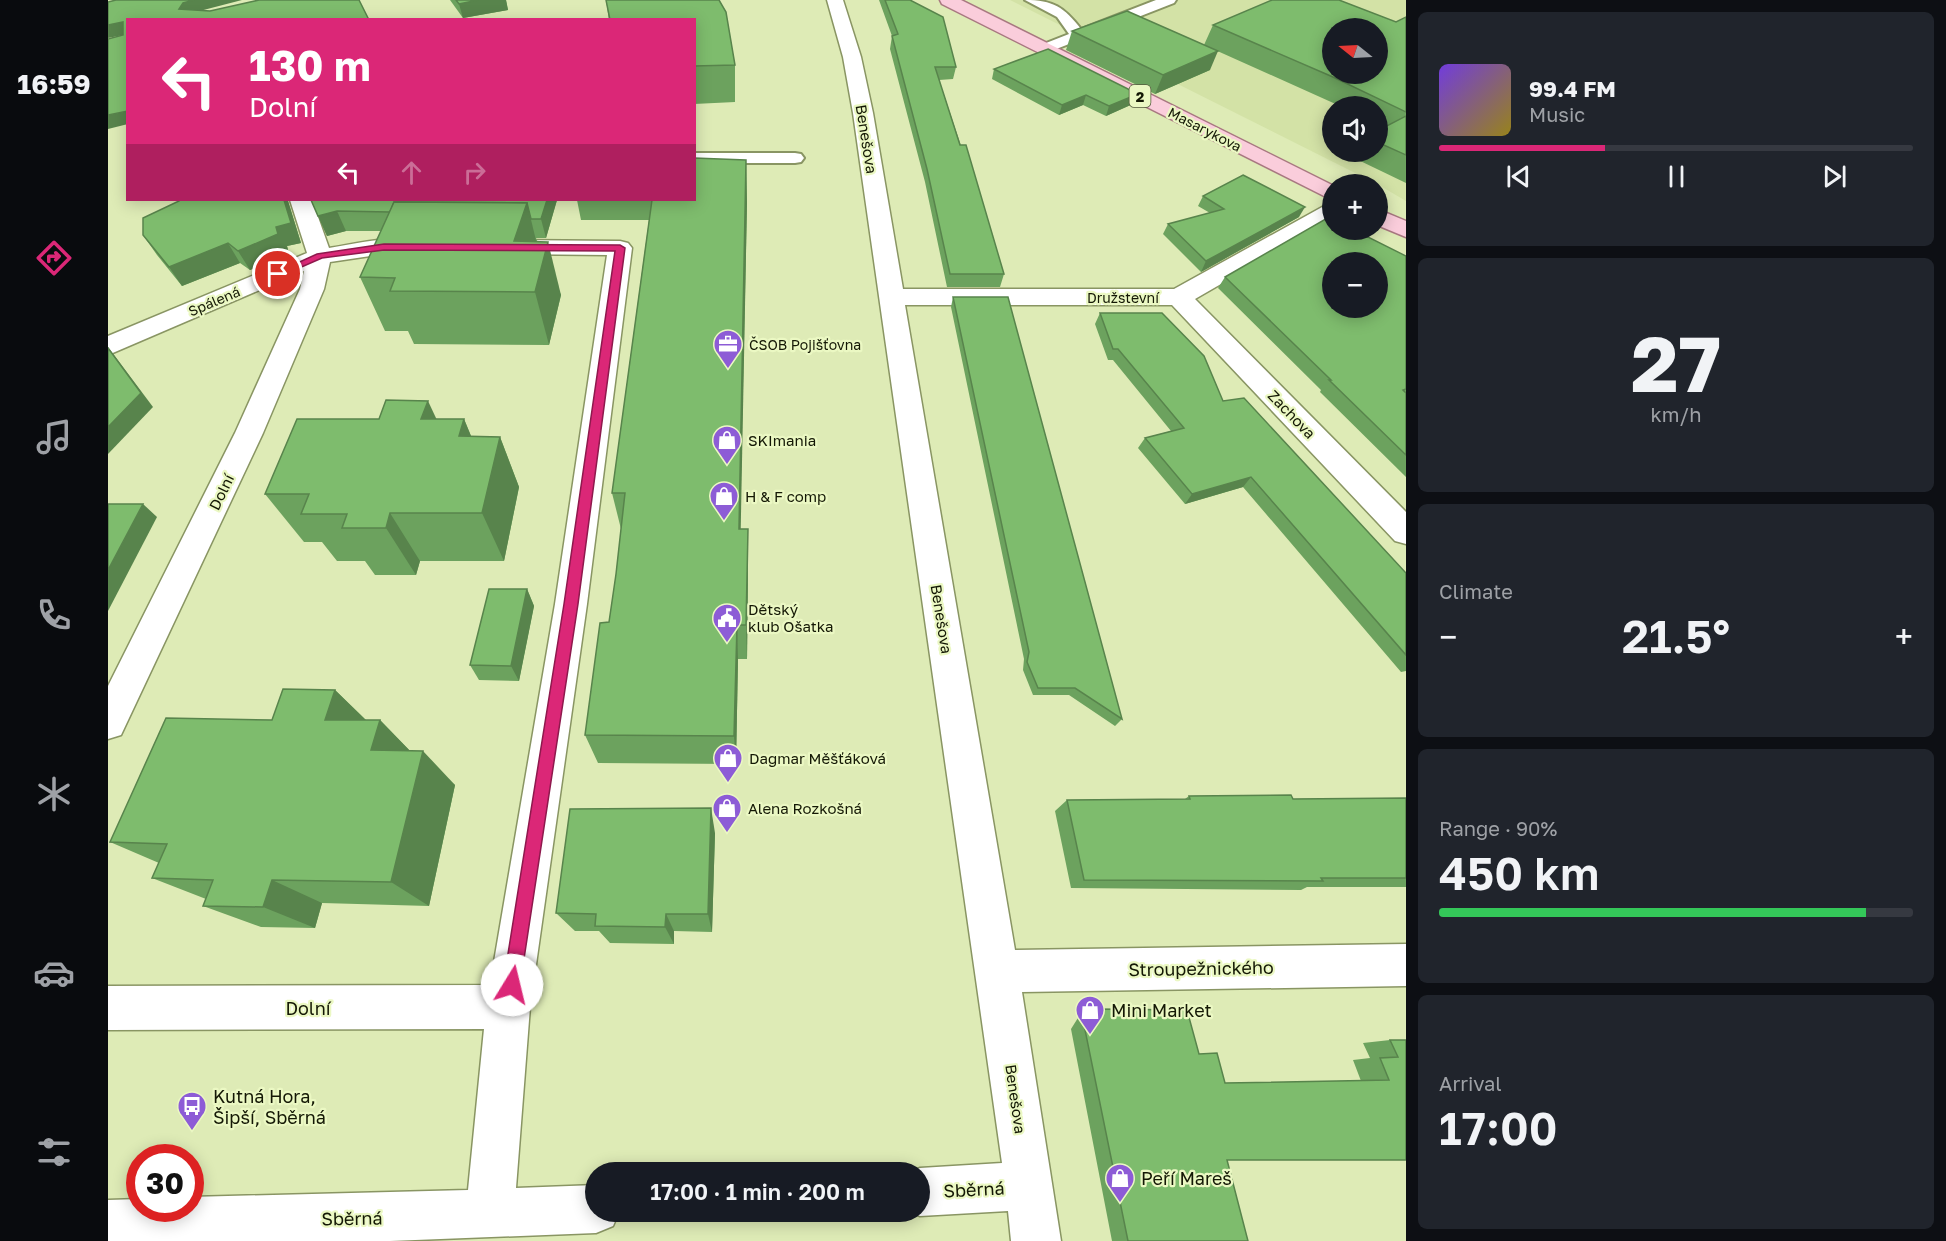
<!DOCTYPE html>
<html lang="en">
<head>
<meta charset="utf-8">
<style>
	:root { --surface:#171b24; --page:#20242c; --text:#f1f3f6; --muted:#9ea1a6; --line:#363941; --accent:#db2777 }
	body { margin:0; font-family:"Golos Text",sans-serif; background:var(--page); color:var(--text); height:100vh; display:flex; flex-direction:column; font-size:22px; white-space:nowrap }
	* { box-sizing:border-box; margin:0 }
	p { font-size:20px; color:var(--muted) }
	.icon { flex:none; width:33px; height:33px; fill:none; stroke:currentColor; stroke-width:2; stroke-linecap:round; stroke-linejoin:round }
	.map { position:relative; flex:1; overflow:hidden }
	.side { display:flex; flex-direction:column; gap:12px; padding:12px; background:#0d0f14; width:540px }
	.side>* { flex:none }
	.banner { position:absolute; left:18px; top:18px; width:570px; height:183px; border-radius:0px; box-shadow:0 3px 15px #0003; background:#db2777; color:#fff; overflow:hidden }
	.needle { width:39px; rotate:288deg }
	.tools { position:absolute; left:1214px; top:18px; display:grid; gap:12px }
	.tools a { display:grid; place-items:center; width:66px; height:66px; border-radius:50%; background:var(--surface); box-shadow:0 3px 15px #0003; font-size:30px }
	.speed { position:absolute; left:18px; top:1144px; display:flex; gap:12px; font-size:30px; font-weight:700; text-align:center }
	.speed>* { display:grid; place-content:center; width:78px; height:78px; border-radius:50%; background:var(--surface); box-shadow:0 3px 15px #0003; line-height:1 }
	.speed .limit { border:9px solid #d22; background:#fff; color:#111 }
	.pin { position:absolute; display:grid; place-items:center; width:51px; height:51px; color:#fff; margin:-26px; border:3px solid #fff; border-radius:50%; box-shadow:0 2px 6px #0007 }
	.me { position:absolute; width:66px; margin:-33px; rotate:9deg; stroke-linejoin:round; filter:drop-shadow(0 0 4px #0008) }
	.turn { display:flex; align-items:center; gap:21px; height:126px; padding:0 24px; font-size:27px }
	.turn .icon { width:78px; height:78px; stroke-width:2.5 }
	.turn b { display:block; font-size:42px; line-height:51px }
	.lanes { display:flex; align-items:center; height:57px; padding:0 24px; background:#0003; justify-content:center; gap:30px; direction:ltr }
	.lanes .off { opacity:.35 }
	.big { font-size:45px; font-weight:600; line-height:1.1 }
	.side .widget { flex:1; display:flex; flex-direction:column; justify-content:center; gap:9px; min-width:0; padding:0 21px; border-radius:9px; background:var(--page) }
	.side .dial { align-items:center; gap:0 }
	.dial b { font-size:78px; line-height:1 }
	.song { display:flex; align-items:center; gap:18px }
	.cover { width:72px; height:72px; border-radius:9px; background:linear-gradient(135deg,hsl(260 70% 55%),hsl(50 70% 35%)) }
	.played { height:6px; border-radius:3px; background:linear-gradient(90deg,var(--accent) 35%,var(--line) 35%) }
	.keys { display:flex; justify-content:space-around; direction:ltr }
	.heat { display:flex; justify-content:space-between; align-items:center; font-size:33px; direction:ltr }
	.charge { height:9px; border-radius:4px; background:linear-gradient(90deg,#34c759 90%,var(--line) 0) }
	.trip { position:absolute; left:477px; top:1162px; width:345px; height:60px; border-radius:30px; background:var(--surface); box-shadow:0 3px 15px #0003; font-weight:600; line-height:60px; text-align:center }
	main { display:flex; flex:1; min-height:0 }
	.tab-bar { display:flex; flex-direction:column; width:108px; justify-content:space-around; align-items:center; background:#090b0e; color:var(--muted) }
	.tab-bar .icon { width:42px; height:42px }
	.tab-bar .active { color:var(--accent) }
	.tab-bar b { font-size:27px; color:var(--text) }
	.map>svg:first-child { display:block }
</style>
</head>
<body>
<main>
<nav class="tab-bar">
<b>16:59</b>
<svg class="icon active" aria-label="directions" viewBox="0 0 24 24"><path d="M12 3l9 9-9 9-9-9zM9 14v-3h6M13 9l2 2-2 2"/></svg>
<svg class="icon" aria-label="music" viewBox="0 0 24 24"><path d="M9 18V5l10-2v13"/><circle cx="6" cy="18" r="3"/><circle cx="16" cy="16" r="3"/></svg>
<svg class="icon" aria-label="phone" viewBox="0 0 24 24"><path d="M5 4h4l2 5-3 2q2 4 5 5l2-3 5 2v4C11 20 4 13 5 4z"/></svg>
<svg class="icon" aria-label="climate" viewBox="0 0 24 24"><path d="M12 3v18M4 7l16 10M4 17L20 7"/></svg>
<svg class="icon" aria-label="car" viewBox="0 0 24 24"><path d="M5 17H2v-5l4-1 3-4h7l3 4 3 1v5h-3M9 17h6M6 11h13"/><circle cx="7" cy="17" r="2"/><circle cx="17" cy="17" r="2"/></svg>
<svg class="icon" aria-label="filters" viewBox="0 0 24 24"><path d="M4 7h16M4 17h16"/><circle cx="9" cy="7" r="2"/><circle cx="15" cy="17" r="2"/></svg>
</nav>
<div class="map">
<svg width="1298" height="1241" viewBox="0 0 1298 1241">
	<rect width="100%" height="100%" fill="#deebb6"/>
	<path fill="#d3e2a6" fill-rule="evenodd" d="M902,0H1298V201L1269,184ZM1224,28H1269V74H1224ZM1224,106H1269V152H1224Z"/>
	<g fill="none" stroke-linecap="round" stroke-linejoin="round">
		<g stroke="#899563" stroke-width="4">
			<g id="service">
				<path d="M917,0C945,0 956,7 973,29L1048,0H1068L1066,3L938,53L930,48L933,45L961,34L949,17Z"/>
				<polygon points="586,153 687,153 693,154 696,158 693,162 687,163 586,163"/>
			</g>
		</g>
		<g stroke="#899563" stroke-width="3">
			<g id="minor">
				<polygon points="719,0 735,0 753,57 765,113 795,289 1066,289 1216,206 1224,204 1224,220 1087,299 1298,512 1298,544 1287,541 1064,305 797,305 907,950 1298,944 1298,986 914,992 953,1241 903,1241 900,1211 812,1216 802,1212 812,1212 812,1173 800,1173 812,1168 894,1163 745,113 735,57"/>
				<path d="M182,200H204L221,248C252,243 286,234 317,242L321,247L317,252L276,254L222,262L216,289L155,433L13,735L0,739V686L127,433L192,289L196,271L0,355V336L199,253Z"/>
				<polygon points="397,240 512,241 520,243 524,248 479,604 422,1007 408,1188 488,1185 488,1212 511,1212 505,1226 488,1233 282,1241 0,1241 0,1200 32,1199 32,1209 82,1209 82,1197 360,1190 376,1029 0,1030 0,986 382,985 447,604 499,255 397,254 389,252 385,247 389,242"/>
			</g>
		</g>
		<g stroke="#a87880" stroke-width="3">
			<g id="primary">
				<polygon points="832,0 853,0 1224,185 1224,200 834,4"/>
				<polygon points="1269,209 1298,221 1298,237 1269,225"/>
			</g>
		</g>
		<use href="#service" fill="#fff" fill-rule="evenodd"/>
		<use href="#minor" fill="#fff" fill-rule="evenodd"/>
		<use href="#primary" fill="#facddb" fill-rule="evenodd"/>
	</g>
	<g fill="#6ca25e">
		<polygon points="342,0 398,0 400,10 355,18"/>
		<polygon points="498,0 611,0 618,12 627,65 627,102 586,104 586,20 501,20"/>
		<polygon points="771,0 802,0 848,67 845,79 831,80 896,274 892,287 839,287 817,182 782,49 784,36"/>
		<polygon points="1298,17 1298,183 1244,157 1248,152 1269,152 1269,131 1275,128 1269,125 1269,106 1232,106 1096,45 1105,25 1288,22"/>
		<polygon points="964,31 1102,70 1047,94 958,50"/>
		<polygon points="886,69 1030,94 1027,103 998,116 975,105 951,115 884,79"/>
		<polygon points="638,160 639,203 632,529 640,529 640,566 639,659 630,659 628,764 490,763 477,735 501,622 508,574 513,529 504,493 541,220 473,220 469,200 586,200"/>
		<polygon points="1095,196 1191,217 1093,272 1055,234 1060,224 1102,213 1090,206"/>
		<polygon points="203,200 449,200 438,238 428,238 453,295 441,345 306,344 300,331 277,331 252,277 273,231 238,231 219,236 210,216"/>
		<polygon points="71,201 180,201 193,243 179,246 181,254 142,270 132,263 74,286 49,255 35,235"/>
		<polygon points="1298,256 1298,477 1212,392 1213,390 1110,288 1117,277"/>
		<polygon points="845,297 1014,719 1007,726 961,695 925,695 915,670 916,659 843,307"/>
		<polygon points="992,313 1115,401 1298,573 1298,671 1293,672 1135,487 1077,504 1030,448 1037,438 1063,431 1005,360 1000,360 987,324"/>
		<polygon points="328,419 356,419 363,436 392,437 411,487 396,561 312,561 308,575 267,575 257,561 229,561 214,542 196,542 157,494"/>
		<polygon points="419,589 426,606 411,681 371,680 362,665"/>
		<polygon points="227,690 258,720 272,720 301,750 347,785 321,906 214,903 207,928 153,927 95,906 98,899 44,878 51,863 2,842 164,720"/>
		<polygon points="1081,796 1185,799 1298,798 1298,887 1199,887 1193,890 963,888 947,811 959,800 1077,799"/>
		<polygon points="607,833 604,932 566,931 566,944 502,943 491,931 467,931 448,913"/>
		<polygon points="987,1009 1091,1054 1117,1083 1253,1081 1245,1060 1262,1058 1255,1043 1282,1040 1298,1040 1298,1160 1119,1160 1140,1241 1004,1241 963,1029 973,1013"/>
	</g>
	<g fill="#58844c">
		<polygon points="86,0 134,0 80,14 71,9 75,3"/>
		<polygon points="370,0 398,0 400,10 355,18 351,4"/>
		<polygon points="15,22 20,34 0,38 0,25"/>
		<polygon points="1110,51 1102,70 1047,94 1055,75"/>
		<polygon points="1030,94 1027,103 998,116 1001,106"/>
		<polygon points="978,95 975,105 951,115 954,105"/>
		<polygon points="20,111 20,124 0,129 0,115"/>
		<polygon points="638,160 639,203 632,566 631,529"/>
		<polygon points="176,200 181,200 180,201 193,243 179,246 181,254 142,270 130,251 168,227"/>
		<polygon points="439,200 449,200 438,238 433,219"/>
		<polygon points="419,203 432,257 406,241"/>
		<polygon points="1197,207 1191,217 1093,272 1098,261"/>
		<polygon points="229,211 238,231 219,236 210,216"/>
		<polygon points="440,242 453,295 441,345 427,292"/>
		<polygon points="120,243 132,263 74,286 61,267"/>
		<polygon points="0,347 45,407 0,454"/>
		<polygon points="320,401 344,452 313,419"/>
		<polygon points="356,419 377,470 351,436"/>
		<polygon points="392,437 411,487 396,561 374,513"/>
		<polygon points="1143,477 1135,487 1077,504 1084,494"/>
		<polygon points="35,504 49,517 0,611 0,570"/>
		<polygon points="282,513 312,561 308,575 278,528"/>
		<polygon points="640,529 640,566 639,659 638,625"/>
		<polygon points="419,589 426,606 411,681 403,666"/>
		<polygon points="629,625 630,659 628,764 626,736"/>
		<polygon points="227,690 266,728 217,720"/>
		<polygon points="272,720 307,756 263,750"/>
		<polygon points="315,751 347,785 321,906 283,882"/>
		<polygon points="603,808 607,833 604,932 600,914"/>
		<polygon points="164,880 214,903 207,928 155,907"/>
		<polygon points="558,914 566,931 566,944 557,927"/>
	</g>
	<g fill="#7ebc6d" stroke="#58844c" stroke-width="1.5" fill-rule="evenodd">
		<polygon points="8,0 86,0 75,3 71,9 102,11 151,0 251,0 261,20 20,20 20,111 0,115 0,39 15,35 15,22 0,25 0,2"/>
		<polygon points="348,0 370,0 351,4"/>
		<polygon points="498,0 611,0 618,12 627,65 586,66 586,20 502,20"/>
		<polygon points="777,0 802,0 835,17 848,67 827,67 852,145 858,145 896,274 842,274 819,169 784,36 790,34"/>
		<path d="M1164,0H1231L1288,22L1298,17V112L1225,77L1105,25ZM1224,28H1269V74H1224Z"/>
		<polygon points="1019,11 1110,51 1055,75 964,31"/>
		<polygon points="940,49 1030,94 1001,106 978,95 954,105 886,69"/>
		<polygon points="1298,116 1298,155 1269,142 1269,131"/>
		<polygon points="586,158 638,160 631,529 640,529 638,625 629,625 626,736 477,735 492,623 501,622 508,574 517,493 504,493 544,200 586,200"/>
		<polygon points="1135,175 1197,207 1098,261 1060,224 1116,209 1095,196"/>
		<polygon points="71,200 176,200 183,223 168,227 170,234 130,251 120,243 61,267 35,235 35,218 71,201"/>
		<polygon points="203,200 439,200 433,219 423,219 419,203 286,202 282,212 229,211 210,216"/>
		<polygon points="286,202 419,203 406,241 440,242 427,292 282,291 287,278 252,277"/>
		<path d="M1221,217L1224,218V230H1246L1298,256V389L1295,390L1298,393V455L1221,380H1223L1117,277ZM1224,262H1269V308H1224Z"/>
		<polygon points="845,297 900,297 1014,719 967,688 930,688 919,662 921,652"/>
		<polygon points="992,313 1054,313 1096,356 1115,401 1136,398 1298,573 1298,655 1143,477 1084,494 1037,438 1076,428 1010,349 1005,349"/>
		<polygon points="0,348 33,393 0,427"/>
		<polygon points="278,400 320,401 313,419 356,419 351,436 392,437 374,513 282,513 278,528 234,528 239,514 193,514 201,494 157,494 189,419 271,419"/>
		<polygon points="0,504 35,504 0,570"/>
		<polygon points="381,589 419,589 403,666 362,665"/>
		<polygon points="175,689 227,690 217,720 272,720 263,750 315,751 283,882 164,880 155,907 95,906 105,880 44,878 59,844 2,842 58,718 164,720"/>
		<polygon points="1183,795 1185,799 1298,798 1298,878 1213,878 1215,881 976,880 959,800 1082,799 1081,796"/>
		<polygon points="603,808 600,914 558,914 557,927 487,926 488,914 448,913 462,809"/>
		<polygon points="987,1009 1079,1010 1091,1054 1109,1053 1117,1083 1281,1080 1272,1058 1290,1057 1282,1040 1298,1040 1298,1160 1119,1160 1140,1241 1020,1241 976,1025"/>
	</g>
	<polygon fill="#db2777" stroke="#8e194d" stroke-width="1.5" points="276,244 512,245 517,248 470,604 412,985 410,991 404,993 397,991 395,985 456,604 507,251 276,250 214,258 173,276 165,274 209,254"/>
	<defs>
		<g id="office-pin" transform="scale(1.5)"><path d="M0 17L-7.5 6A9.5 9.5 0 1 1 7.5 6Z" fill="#8d5cd6" stroke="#ebf8c3"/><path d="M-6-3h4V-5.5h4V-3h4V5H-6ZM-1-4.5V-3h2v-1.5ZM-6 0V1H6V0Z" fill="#fff"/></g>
		<g id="shop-pin" transform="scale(1.5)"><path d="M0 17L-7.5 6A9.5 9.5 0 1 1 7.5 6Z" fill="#8d5cd6" stroke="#ebf8c3"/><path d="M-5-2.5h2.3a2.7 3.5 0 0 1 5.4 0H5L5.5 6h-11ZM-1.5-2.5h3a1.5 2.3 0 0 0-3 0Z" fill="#fff"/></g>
		<g id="civic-pin" transform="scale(1.5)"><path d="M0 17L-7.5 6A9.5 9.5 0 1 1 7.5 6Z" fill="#8d5cd6" stroke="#ebf8c3"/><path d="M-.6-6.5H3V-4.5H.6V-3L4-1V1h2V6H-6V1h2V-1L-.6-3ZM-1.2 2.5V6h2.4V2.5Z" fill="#fff"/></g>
		<g id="bus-pin" transform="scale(1.5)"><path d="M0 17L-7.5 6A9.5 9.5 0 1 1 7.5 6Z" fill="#8d5cd6" stroke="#ebf8c3"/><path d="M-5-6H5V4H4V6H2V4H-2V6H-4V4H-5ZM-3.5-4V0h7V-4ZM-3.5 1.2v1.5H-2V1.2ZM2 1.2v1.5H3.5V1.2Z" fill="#fff"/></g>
	</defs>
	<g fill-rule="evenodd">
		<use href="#office-pin" x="620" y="344"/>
		<use href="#shop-pin" x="619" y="440"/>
		<use href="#shop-pin" x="616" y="496"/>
		<use href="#civic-pin" x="619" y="618"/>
		<use href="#shop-pin" x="620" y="758"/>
		<use href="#shop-pin" x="619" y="808"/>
		<use href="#shop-pin" x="982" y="1010"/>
		<use href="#bus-pin" x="84" y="1106"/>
		<use href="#shop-pin" x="1012" y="1178"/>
	</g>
	<g text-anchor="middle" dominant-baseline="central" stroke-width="4.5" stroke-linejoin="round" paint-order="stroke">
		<rect fill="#ebf8c3" stroke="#545b3e" stroke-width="1.5" x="1021.5" y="85" width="21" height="22" rx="4.5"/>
		<g font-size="14" font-weight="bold" fill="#141805">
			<text x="1032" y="96">2</text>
		</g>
		<g font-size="14" fill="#141805" stroke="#ebf8c3">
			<text transform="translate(1097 129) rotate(27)">Masarykova</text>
			<text x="1015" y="297">Družstevní</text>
			<text transform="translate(106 301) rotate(-23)">Spálená</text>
		</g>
		<g font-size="14" fill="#141805" stroke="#ebf8c3" text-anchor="start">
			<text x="641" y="344">ČSOB Pojišťovna</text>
		</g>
		<g font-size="15" fill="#141805" stroke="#ebf8c3">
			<text transform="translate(759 139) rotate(81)">Benešova</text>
			<text transform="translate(1184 414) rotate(46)">Zachova</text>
			<text transform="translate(113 492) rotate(-64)">Dolní</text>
			<text transform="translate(834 619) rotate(81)">Benešova</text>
			<text transform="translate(908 1099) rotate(82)">Benešova</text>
		</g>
		<g font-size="15" fill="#141805" stroke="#ebf8c3" text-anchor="start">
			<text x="640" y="440">SKImania</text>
			<text x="637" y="496">H &amp; F comp</text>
			<text x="640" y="609">Dětský<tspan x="640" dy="17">klub Ošatka</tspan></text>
			<text x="641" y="758">Dagmar Měšťáková</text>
			<text x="640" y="808">Alena Rozkošná</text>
		</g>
		<g font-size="18" fill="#141805" stroke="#ebf8c3">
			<text transform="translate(1093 968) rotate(-1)">Stroupežnického</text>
			<text x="200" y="1008">Dolní</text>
			<text transform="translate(866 1189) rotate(-3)">Sběrná</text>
			<text transform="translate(244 1218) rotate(-1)">Sběrná</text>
		</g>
		<g font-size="18" fill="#141805" stroke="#ebf8c3" text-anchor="start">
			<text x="1003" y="1010">Mini Market</text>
			<text x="105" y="1096">Kutná Hora,<tspan x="105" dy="21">Šipší, Sběrná</tspan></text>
			<text x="1033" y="1178">Peří Mareš</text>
		</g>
	</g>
</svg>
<div class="tools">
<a><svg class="needle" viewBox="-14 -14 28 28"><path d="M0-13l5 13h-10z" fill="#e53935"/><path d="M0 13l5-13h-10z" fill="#9ea1a6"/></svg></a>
<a><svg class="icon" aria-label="sound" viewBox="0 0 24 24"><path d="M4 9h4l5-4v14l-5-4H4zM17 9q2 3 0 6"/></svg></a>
<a>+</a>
<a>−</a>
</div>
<div class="speed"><div class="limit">30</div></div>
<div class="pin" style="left:170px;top:274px;background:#d93025"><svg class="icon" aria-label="arrive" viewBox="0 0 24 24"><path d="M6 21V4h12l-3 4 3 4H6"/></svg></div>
<svg class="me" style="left:404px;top:985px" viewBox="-20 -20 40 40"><circle r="19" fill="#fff"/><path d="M0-13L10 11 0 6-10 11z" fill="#db2777"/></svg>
<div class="trip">17:00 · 1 min · 200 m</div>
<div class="banner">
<div class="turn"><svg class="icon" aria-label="left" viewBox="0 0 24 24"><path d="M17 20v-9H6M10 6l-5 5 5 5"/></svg><div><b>130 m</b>Dolní</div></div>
<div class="lanes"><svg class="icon" aria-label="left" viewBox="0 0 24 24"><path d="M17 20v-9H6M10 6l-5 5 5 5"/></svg><svg class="icon off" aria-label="ahead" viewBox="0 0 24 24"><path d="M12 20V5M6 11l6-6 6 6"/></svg><svg class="icon off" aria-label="right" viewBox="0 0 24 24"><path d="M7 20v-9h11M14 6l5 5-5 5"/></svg></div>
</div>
</div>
<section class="side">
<div class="widget">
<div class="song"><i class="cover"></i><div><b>99.4 FM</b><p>Music</p></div></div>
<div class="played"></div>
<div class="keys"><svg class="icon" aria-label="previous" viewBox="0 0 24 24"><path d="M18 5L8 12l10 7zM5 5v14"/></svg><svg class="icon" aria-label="pause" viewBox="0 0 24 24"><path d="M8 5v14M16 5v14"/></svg><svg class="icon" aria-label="next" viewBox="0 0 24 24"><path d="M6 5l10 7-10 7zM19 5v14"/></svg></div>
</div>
<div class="widget dial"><b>27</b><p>km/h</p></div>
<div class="widget"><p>Climate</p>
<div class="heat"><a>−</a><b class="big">21.5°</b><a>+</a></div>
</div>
<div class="widget"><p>Range · 90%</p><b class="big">450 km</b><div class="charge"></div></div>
<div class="widget"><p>Arrival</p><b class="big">17:00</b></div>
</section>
</main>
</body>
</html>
